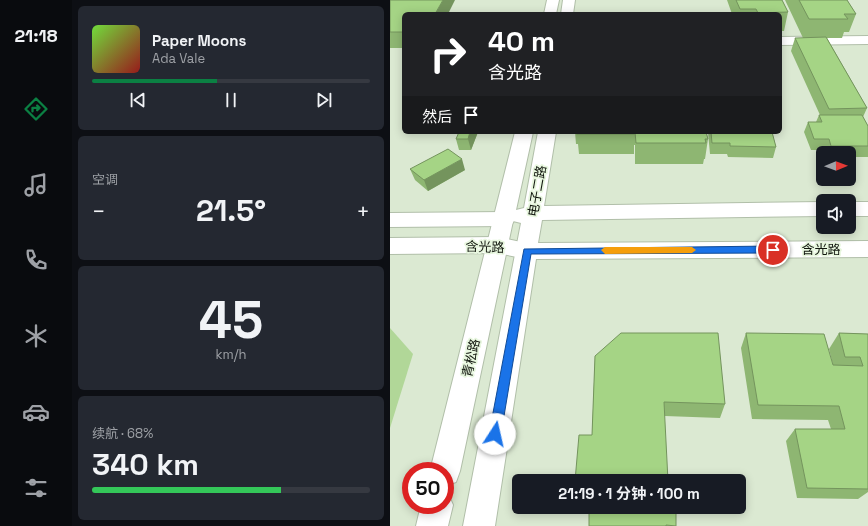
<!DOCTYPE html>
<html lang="zh">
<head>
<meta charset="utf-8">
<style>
	:root { --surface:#171b24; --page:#242831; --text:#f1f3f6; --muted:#9ea1a6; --line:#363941; --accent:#0b8043 }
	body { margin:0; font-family:"Space Grotesk","Noto Sans SC",sans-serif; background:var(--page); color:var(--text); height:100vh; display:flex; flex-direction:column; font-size:15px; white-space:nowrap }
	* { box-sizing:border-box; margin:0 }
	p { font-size:13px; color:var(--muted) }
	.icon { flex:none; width:22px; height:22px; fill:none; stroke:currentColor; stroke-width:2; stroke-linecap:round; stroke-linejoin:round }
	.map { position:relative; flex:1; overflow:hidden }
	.sheet { display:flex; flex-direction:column; gap:6px; padding:6px; background:#0d0f14; width:318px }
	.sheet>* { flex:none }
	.banner { position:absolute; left:12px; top:12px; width:380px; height:122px; border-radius:6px; box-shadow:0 2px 10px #0003; background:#202124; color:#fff; overflow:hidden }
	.needle { width:26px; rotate:89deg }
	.fabs { position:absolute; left:426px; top:146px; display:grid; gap:8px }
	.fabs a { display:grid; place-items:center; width:40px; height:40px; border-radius:6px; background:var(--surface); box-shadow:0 2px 10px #0003; font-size:20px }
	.speed { position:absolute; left:12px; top:462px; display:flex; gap:8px; font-size:20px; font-weight:700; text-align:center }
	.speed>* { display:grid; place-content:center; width:52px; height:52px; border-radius:50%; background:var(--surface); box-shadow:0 2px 10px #0003; line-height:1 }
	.speed .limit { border:6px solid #d22; background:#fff; color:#111 }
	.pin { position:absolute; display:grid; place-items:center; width:34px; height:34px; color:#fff; margin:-17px; border:2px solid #fff; border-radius:50%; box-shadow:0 1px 4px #0007 }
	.me { position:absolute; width:44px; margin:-22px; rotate:10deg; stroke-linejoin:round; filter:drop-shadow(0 0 3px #0008) }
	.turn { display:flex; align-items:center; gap:14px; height:84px; padding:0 20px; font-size:18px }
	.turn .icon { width:52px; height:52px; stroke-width:2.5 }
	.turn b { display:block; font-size:28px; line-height:34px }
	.then { display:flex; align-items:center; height:38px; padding:0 20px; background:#0003; gap:8px; font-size:15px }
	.big { font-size:30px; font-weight:700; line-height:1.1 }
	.sheet .widget { flex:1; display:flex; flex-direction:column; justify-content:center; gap:6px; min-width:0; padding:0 14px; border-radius:6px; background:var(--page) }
	.sheet .dial { align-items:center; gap:0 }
	.dial b { font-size:52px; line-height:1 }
	.song { display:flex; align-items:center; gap:12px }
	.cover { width:48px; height:48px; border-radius:6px; background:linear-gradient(135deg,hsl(100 70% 55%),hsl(0 70% 35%)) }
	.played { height:4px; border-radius:2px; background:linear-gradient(90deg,var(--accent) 45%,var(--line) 45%) }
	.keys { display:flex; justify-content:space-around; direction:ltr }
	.heat { display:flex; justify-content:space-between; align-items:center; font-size:22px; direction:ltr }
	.charge { height:6px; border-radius:3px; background:linear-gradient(90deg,#34c759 68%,var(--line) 0) }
	.trip { position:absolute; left:122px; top:474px; width:234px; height:40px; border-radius:6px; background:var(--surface); box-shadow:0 2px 10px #0003; font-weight:700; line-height:40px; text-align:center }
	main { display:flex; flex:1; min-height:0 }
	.dock { display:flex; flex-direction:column; width:72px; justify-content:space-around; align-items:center; background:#090b0e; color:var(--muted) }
	.dock .icon { width:28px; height:28px }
	.dock .on { color:var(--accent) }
	.dock b { font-size:18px; color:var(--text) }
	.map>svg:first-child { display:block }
</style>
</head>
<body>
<main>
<nav class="dock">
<b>21:18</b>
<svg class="icon on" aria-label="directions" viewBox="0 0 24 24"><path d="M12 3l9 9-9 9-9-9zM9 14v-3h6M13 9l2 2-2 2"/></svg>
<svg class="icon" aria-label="music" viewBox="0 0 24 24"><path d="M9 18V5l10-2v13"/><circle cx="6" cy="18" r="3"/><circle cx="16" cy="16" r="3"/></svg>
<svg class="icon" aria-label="phone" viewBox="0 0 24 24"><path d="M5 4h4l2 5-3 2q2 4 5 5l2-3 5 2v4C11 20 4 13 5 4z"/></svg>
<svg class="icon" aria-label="climate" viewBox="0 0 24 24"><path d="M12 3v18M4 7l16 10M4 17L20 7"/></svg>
<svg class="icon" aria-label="car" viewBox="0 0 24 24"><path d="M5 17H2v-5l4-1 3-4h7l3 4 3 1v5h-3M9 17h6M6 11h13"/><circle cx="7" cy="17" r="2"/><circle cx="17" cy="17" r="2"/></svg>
<svg class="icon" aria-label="filters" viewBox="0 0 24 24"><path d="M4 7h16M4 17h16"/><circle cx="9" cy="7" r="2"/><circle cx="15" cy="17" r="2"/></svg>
</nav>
<section class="sheet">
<div class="widget">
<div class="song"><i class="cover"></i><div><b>Paper Moons</b><p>Ada Vale</p></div></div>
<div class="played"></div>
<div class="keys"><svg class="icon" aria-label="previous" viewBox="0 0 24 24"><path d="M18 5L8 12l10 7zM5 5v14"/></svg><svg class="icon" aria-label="pause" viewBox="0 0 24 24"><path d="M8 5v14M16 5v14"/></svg><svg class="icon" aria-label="next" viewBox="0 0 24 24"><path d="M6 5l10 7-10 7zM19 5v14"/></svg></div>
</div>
<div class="widget"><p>空调</p>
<div class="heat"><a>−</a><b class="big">21.5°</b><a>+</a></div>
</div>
<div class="widget dial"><b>45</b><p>km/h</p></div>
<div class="widget"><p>续航 · 68%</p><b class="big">340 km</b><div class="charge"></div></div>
</section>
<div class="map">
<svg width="478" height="526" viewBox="0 0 478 526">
	<rect width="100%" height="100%" fill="#dbe9d2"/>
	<polygon fill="#b1d798" points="0,328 23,354 0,428"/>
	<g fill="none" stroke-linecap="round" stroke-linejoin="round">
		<g stroke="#b1bfa9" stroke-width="2">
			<polygon id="minor" points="478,36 478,44 390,45 390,37"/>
		</g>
		<g stroke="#b1bfa9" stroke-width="2">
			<g id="tertiary">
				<polygon points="115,212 122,214 125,219 122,224 115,226 0,227 0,213"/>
				<polygon points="107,237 145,245 148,251 145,257 137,259 107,253 0,254 0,238"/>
			</g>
		</g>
		<g stroke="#b1bfa9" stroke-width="2">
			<g id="secondary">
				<polygon points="157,0 169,0 166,14 154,14"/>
				<polygon points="173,0 185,0 183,14 171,14"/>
				<polygon points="125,132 143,132 126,210 134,208 148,132 166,132 154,206 433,202 433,216 152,220 148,243 478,241 478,257 146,259 105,526 73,526 131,223 123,221 70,471 66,482 55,486 55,471 40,471"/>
				<rect x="459" y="202" width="19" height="14"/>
				<polygon points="55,493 58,494 63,505 58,526 26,526 31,505 55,505"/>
			</g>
		</g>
		<use href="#minor" fill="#fff" fill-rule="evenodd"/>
		<use href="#tertiary" fill="#fff" fill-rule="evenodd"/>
		<use href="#secondary" fill="#fff" fill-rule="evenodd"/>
	</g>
	<g fill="#8eb672">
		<polygon points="0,0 14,14 14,48 0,48"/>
		<polygon points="337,0 392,0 398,12 394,31 390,31 390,14 342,14"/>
		<polygon points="395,0 457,0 466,14 459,32 454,32 452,38 437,38 477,108 473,117 478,126 478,157 459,157 459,153 436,153 435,150 421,150 414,132 418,122 426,122 429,115 430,115 401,51 405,38 413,38"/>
		<polygon points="88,132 81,150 69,150 66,139"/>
		<polygon points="185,132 316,132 318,139 315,159 314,159 313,164 245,164 245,145 244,145 244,154 189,154 188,144 186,144"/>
		<polygon points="318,132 382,132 386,147 383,158 338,157 337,154 320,154"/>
		<polygon points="20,169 75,170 38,191 25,180"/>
		<polygon points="356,333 443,365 439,349 449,333 478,334 478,492 468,499 407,498 396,441 405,429 441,429 438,420 362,419 351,348"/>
		<polygon points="205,356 335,404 330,418 275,416 202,435"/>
		<polygon points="186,507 286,507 286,526 199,526 199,512 187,511"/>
	</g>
	<g fill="#74945d">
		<polygon points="53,0 65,0 58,14 45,14"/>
		<polygon points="80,132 88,132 81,150 78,139"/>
		<polygon points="72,159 75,170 38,191 34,180"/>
	</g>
	<g fill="#a5d485" stroke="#74945d">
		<polygon points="0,0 53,0 45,14 14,14 14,32 0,32"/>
		<polygon points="346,0 392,0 398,12 368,13 366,9 350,9"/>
		<polygon points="409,0 457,0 466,14 454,14 458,19 419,19"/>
		<polygon points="436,37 477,108 439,109 405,38"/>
		<polygon points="429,115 472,115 478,126 478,146 441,146 439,139 424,139 418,122 432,122"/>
		<polygon points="69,132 80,132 78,139 66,139"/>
		<rect x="187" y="132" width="57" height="2"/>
		<polygon points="245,132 316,132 318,139 315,139 316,143 246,143"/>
		<polygon points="321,132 382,132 386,147 340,146 340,143 322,143"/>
		<polygon points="58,149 72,159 34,180 20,169"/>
		<polygon points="231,333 328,333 335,404 274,402 278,481 185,481 189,435 202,435 205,356"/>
		<polygon points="356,333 434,334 443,365 473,366 470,357 455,357 449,333 478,334 478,489 417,488 405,429 455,429 449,406 368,405"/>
		<polygon points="199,507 286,507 286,526 276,525 276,526 199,526"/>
	</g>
	<polygon fill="#1a73e8" stroke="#114b97" points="383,246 387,250 383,253 141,254 111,434 109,439 105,440 101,439 99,434 134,249"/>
	<polygon fill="#f59e0b" points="215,247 302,247 306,250 302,253 215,254 211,250"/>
	<g text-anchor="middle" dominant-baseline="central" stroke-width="3.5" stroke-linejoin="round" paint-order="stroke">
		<g font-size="13" fill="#10150d" stroke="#e8f7df">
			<text transform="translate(147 191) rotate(-80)">电子二路</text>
			<text transform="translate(95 247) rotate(2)">含光路</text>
			<text x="431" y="249">含光路</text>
			<text transform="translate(81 358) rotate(-77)">青松路</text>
		</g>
	</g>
</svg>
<div class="fabs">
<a><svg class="needle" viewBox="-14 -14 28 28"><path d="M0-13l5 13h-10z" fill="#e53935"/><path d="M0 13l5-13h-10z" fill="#9ea1a6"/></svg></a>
<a><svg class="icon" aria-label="sound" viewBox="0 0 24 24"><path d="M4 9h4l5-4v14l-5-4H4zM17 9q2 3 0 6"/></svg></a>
</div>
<div class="speed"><div class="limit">50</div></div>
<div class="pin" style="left:383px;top:250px;background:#d93025"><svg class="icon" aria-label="arrive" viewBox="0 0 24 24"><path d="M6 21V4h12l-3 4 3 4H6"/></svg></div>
<svg class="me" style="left:105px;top:434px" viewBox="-20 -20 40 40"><circle r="19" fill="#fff"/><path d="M0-13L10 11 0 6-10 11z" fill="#1a73e8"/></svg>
<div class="trip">21:19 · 1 分钟 · 100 m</div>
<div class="banner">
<div class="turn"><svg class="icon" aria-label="right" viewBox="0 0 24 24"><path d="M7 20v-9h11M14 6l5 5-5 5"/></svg><div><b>40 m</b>含光路</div></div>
<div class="then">然后<svg class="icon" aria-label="arrive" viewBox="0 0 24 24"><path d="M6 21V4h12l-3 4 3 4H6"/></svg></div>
</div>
</div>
</main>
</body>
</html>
